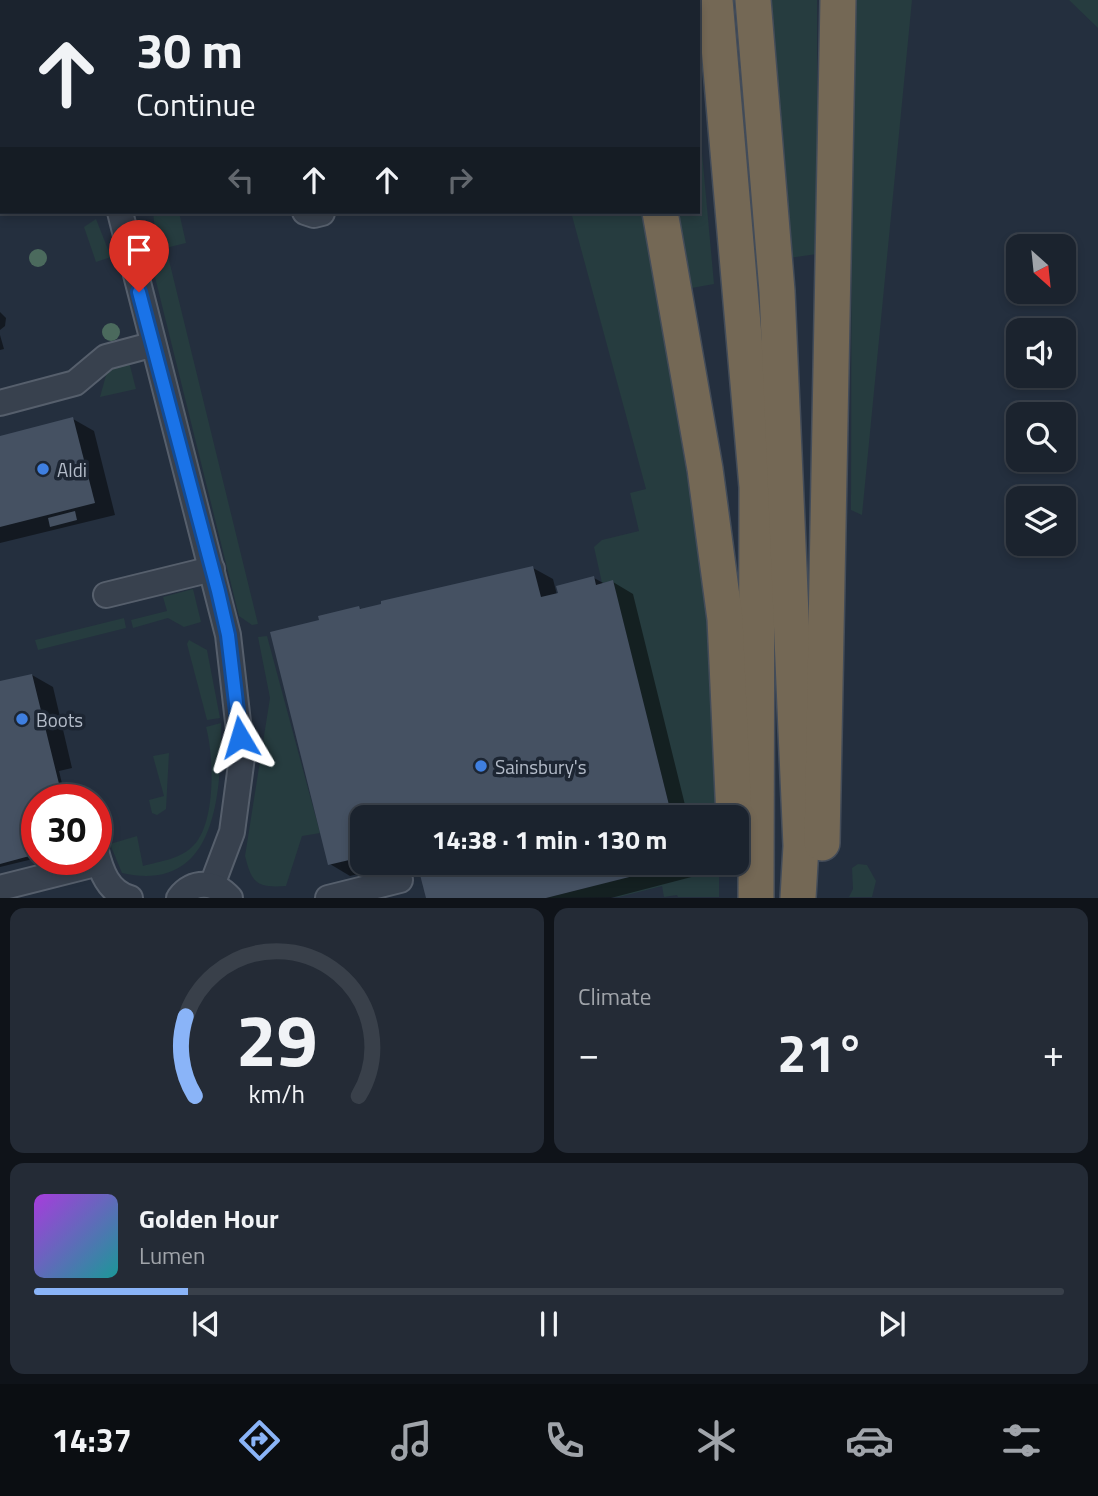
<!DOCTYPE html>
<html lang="en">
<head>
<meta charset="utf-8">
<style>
	:root { --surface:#1b232e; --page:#242b36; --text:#f1f3f6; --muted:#a0a4aa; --line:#39404a; --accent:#8ab4f8 }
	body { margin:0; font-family:"Titillium Web",sans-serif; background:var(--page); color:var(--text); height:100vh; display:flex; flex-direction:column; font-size:26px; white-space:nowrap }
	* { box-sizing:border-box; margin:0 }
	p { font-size:23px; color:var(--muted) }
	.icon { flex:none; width:38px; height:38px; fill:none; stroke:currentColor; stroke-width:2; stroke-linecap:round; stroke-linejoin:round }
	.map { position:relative; height:898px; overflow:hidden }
	.panel { display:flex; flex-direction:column; gap:10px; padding:10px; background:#0f1319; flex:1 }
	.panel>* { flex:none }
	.hud { position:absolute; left:0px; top:0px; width:700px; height:214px; box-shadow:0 4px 10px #0003,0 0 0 2px var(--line); background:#1b232e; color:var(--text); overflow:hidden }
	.needle { width:46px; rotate:153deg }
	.buttons { position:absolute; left:1006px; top:234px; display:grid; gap:14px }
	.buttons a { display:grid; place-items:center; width:70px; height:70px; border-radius:14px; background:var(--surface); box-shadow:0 4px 10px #0003,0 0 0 2px var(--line); font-size:35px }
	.speed { position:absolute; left:21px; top:784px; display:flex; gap:14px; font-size:35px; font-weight:700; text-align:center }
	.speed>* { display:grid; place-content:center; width:91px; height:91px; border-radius:50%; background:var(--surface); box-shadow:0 4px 10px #0003,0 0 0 2px var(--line); line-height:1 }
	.speed .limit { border:10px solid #d22; background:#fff; color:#111 }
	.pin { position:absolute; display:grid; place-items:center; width:60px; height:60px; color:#fff; margin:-72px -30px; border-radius:50% 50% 50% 0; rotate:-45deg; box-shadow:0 0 7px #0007 }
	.pin .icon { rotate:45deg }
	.me { position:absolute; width:77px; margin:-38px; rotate:353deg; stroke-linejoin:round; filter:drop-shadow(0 0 5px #0008) }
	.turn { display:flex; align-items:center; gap:24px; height:147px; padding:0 21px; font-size:32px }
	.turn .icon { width:91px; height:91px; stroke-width:2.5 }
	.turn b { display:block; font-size:49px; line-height:60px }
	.lanes { display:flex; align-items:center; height:66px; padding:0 21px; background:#0003; justify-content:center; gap:35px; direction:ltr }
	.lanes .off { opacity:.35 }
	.big { font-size:52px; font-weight:700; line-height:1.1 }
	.panel .widget { flex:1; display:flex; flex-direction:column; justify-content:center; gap:10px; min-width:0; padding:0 24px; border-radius:14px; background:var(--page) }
	.panel .dial { align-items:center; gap:0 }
	.dial svg { height:182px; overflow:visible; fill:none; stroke:var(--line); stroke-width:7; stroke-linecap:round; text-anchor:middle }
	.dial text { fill:var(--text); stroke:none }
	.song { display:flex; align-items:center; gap:21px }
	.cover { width:84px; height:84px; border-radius:10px; background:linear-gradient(135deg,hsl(280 70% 55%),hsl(180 70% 35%)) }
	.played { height:7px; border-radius:4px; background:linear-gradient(90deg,var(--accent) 15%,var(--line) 15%) }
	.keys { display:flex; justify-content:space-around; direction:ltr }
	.heat { display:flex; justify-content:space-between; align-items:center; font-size:38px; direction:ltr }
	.panel .tiles { flex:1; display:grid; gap:10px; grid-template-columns:1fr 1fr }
	.widget:last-child { grid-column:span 2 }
	.trip { position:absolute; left:350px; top:805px; width:399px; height:70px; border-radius:14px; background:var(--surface); box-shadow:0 4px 10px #0003,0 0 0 2px var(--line); font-weight:700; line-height:70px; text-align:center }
	.tab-bar { display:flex; height:112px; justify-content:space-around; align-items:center; background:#0b0e12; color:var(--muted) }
	.tab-bar .icon { width:49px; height:49px }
	.tab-bar .current { color:var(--accent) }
	.tab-bar b { font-size:32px; color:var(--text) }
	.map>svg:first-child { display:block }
</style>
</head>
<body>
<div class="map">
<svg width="1098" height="898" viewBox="0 0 1098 898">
	<rect width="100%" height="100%" fill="#242f3e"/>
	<g fill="#263c3f">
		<polygon points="769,0 817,0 817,254 789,258"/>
		<polygon points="852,0 912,0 862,515 851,510"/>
		<polygon points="1069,0 1098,0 1098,28"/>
		<polygon points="698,109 714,284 686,289 673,212 698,212"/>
		<polygon points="153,212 179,212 186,243 166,248 258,624 252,625 239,616 151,261 158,259"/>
		<polygon points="571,212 644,212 687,476 718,623 719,817 672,817 613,581 602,583 594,547 602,540 639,531 630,493 646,489"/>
		<polygon points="96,219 111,257 96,262 84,227"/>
		<polygon points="129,362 136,389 100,397 108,368"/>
		<polygon points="193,589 201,622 184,627 168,618 133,628 131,620 167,611 163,597"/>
		<polygon points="124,618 126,628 38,650 35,640"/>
		<path d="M267,636L320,833L302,836L286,886C256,888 252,883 245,856L270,698L258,637Z"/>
		<polygon points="189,640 207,650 220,718 207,720 187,644"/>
		<path d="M221,723C221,789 219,895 122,873L110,844L137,836L143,866C161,861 181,859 194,845C216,822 214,756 206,727Z"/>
		<polygon points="169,753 166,809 157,815 152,813 149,800 164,796 153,756"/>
		<polygon points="683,863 719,863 719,897 678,897 677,895 664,897 662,886 619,897 546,898"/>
		<polygon points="858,864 867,865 876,881 872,897 849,897 853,889 852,868"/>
	</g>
	<g fill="#0007">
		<polygon points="216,0 357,0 354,2"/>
		<polygon points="0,312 6,318 5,326 0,330"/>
		<polygon points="0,335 4,349 0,350"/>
		<polygon points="73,419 94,431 115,515 0,543 0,437"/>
		<polygon points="533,568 553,579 557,595 594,578 605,584 613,582 633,594 688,817 362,817 362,863 402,863 350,876 330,864 321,621 359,608 363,610"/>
		<polygon points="32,675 53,687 72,768 59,771 66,800 37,800 37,858 0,867 0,683"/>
		<polygon points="426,863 700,863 703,874 611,898 427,898 419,865"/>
	</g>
	<g fill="#455162">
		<polygon points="73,417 95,503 0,527 0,436"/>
		<polygon points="75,511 77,520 50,527 48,518"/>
		<polygon points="533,566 541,597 558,593 556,586 594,576 596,585 613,580 672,817 362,817 362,857 328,865 270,632 319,620 318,616 359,606 360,609 381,604 381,601"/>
		<polygon points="32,674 63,800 37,800 37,854 0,864 0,681"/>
		<polygon points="417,863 681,863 681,864 546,898 426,898"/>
	</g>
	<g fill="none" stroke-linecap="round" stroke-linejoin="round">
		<g stroke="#565f6c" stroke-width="28">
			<g id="minor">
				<polyline points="27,0 29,2"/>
				<polyline points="0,150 2,149"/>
				<polyline points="0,183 2,182"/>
				<polyline points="120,212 228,635 242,757 232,832 212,885"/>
				<polyline points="305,212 314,215 322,213"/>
				<polyline points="0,403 75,383 106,357 151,345"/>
				<polyline points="106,595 212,569"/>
				<path d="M96,851C101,871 108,892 130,898"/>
				<polyline points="0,888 99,863"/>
				<path d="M179,898C193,880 215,881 230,898"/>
				<polyline points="328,898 400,880"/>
			</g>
		</g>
		<g stroke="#434c59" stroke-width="38">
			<g id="highway">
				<polyline points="623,0 624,2"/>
				<polyline points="715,0 757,487 756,898"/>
				<polyline points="753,0 777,291 801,846 798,898"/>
				<polyline points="660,212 705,469 725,619 734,817"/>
				<polyline points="822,843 838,0"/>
			</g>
		</g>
		<use href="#minor" stroke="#38414e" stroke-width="24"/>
		<use href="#highway" stroke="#746855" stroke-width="35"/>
	</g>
	<g fill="#4b6a5d">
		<circle cx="38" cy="258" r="9"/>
		<circle cx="111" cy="332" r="9"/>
	</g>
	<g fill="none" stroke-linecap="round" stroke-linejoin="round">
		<g stroke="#114b97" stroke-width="18">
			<polyline id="route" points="139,292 218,591 228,635 240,737"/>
		</g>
		<use href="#route" stroke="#1a73e8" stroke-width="12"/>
	</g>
	<g fill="#3f7fe0" stroke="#1d2633" stroke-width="2.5">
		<circle cx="43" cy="469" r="7"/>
		<circle cx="22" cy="719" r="7"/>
		<circle cx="481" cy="766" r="7"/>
	</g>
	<g text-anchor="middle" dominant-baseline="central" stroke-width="7" stroke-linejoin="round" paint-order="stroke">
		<g font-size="19" fill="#b4bcc9" stroke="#1d2633" text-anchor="start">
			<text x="57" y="469">Aldi</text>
			<text x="36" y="719">Boots</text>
			<text x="495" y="766">Sainsbury's</text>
		</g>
	</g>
</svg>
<div class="buttons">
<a><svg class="needle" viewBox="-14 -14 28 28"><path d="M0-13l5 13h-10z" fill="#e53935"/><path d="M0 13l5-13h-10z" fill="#a0a4aa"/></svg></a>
<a><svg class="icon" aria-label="sound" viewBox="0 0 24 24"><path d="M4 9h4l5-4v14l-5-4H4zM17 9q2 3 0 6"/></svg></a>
<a><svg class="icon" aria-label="search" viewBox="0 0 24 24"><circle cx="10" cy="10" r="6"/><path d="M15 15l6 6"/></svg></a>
<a><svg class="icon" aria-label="layers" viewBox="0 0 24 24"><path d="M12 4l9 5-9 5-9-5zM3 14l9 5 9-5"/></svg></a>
</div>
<div class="speed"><div class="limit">30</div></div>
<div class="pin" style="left:139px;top:292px;background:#d93025"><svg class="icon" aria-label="arrive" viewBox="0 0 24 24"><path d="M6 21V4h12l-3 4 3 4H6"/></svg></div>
<svg class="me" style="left:240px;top:737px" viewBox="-20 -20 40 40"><path d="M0-17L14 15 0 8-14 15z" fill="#1a73e8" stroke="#fff" stroke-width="4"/></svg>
<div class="trip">14:38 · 1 min · 130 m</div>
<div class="hud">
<div class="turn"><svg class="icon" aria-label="ahead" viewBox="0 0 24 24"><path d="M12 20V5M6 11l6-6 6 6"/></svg><div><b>30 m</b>Continue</div></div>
<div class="lanes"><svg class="icon off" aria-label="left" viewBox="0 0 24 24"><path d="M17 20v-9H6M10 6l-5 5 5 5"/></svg><svg class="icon" aria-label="ahead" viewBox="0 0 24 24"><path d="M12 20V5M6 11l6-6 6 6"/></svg><svg class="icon" aria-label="ahead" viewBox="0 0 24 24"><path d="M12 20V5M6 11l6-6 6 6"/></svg><svg class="icon off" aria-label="right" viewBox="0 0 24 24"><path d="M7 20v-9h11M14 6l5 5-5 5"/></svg></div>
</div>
</div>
<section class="panel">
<div class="tiles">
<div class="widget dial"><svg viewBox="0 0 100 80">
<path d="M14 69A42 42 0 1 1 86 69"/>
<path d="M14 69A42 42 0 0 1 10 34" stroke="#8ab4f8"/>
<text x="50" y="56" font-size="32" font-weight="700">29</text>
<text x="50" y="72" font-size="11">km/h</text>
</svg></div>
<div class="widget"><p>Climate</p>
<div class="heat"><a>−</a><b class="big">21°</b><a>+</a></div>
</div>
<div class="widget">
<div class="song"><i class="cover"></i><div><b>Golden Hour</b><p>Lumen</p></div></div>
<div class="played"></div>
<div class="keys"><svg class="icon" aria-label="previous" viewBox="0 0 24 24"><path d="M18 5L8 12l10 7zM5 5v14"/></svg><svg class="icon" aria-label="pause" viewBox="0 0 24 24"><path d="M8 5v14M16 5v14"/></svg><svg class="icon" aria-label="next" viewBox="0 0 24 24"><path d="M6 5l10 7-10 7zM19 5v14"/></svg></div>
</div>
</div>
</section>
<nav class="tab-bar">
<b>14:37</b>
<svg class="icon current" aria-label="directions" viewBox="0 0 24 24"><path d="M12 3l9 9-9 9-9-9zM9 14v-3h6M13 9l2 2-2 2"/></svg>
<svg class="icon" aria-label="music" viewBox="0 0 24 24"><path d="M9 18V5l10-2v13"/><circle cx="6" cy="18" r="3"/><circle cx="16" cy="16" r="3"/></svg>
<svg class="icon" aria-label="phone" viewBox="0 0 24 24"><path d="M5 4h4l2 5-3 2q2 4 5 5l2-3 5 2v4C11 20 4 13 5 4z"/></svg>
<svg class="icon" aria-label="climate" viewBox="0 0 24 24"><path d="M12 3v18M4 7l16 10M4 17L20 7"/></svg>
<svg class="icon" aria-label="car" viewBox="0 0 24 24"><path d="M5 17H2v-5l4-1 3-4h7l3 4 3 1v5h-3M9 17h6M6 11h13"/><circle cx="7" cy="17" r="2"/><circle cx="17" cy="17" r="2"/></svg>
<svg class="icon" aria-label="filters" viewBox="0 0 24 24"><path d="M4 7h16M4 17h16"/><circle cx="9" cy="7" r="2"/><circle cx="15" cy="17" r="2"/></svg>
</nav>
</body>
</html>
